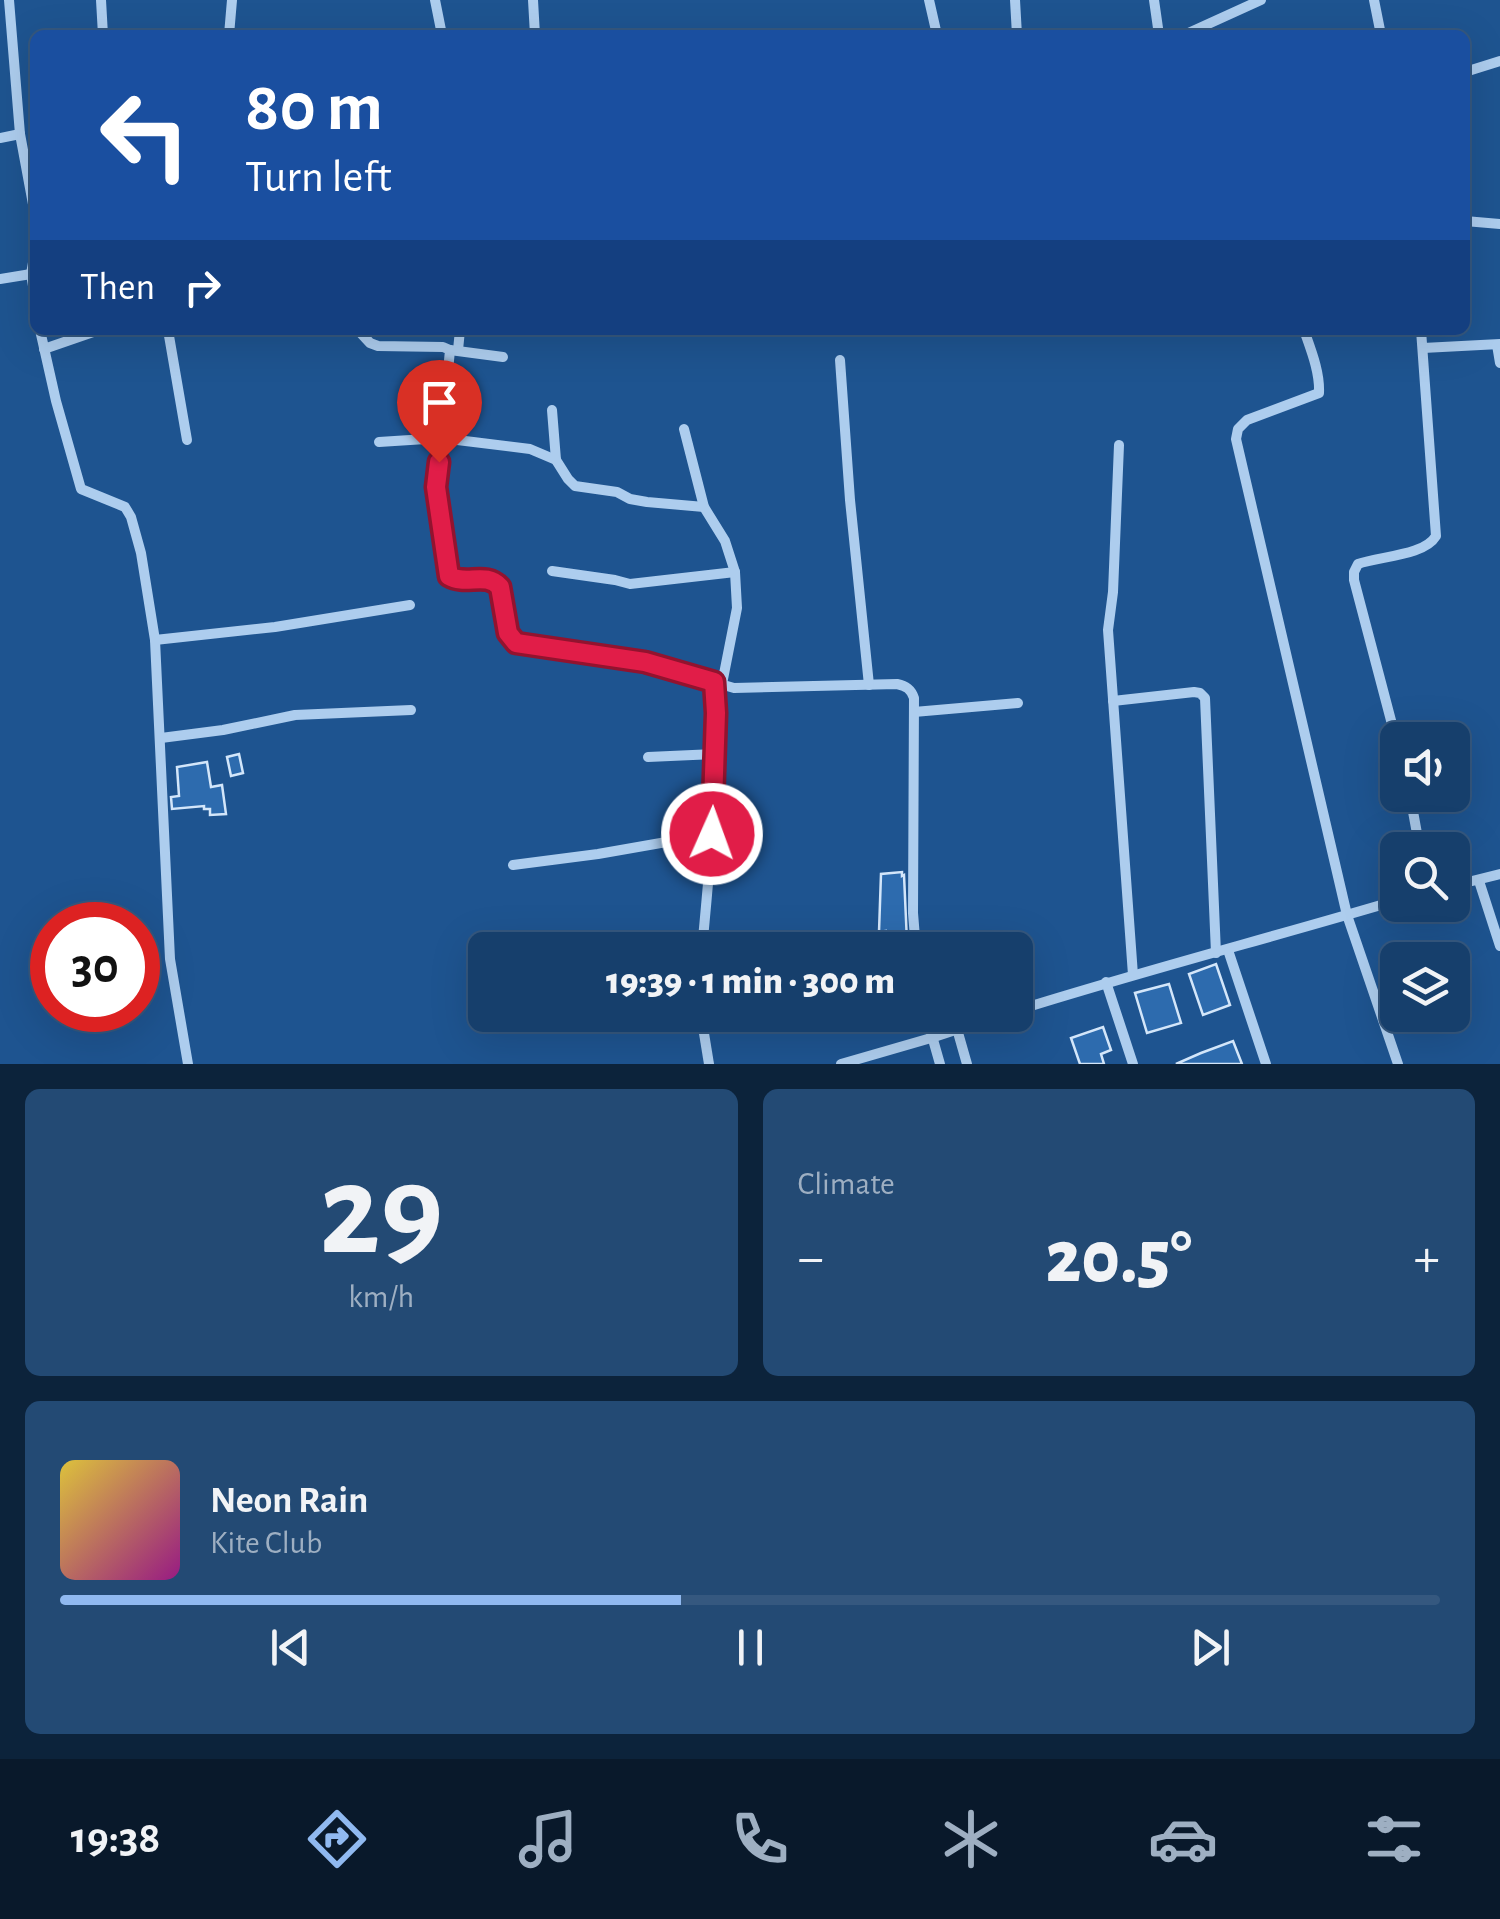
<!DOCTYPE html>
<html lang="en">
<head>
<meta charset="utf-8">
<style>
	:root { --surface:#163f6c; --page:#234a74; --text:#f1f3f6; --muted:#9eafc2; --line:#35587f; --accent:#90b9f0 }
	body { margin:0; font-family:"Alegreya Sans",sans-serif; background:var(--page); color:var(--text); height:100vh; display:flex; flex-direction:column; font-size:38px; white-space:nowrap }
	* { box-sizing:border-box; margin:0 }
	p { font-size:32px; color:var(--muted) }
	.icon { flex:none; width:55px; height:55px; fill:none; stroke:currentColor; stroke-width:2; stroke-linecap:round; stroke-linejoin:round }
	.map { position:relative; height:1064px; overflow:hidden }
	.details { display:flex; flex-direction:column; gap:25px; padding:25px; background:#0c233b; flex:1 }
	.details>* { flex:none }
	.hud { position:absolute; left:30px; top:30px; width:1440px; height:305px; border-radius:15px; box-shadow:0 10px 40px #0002,0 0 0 2px var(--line); background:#1a4fa0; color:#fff; overflow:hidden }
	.controls { position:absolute; left:1380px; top:722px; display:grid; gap:20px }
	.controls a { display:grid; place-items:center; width:90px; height:90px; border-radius:15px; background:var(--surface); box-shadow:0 10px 40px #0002,0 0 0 2px var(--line); font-size:50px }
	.speed { position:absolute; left:30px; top:902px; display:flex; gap:20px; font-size:50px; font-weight:700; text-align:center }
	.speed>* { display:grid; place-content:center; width:130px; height:130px; border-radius:50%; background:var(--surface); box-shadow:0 10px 40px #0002,0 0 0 2px var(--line); line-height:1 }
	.speed .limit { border:15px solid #d22; background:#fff; color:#111 }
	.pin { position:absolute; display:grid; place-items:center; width:85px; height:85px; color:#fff; margin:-102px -42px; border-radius:50% 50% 50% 0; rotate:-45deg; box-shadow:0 0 10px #0007 }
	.pin .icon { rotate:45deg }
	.me { position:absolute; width:110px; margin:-55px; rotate:2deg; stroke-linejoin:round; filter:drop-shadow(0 0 8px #0008) }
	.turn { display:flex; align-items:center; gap:35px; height:210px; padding:0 50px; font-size:45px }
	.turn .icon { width:130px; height:130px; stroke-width:2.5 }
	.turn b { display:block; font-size:70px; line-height:85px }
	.then { display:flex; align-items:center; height:95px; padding:0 50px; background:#0003; gap:20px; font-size:38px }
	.big { font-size:75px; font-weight:800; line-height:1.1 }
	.details .widget { flex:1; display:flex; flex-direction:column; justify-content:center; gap:15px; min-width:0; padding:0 35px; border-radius:15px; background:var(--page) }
	.details .dial { align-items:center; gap:0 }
	.dial b { font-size:130px; line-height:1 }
	.song { display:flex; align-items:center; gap:30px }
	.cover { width:120px; height:120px; border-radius:15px; background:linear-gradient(135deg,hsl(50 70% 55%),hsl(310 70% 35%)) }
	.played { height:10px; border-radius:5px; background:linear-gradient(90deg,var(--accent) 45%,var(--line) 45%) }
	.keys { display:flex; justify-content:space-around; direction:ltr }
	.heat { display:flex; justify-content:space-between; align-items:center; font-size:55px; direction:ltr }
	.details .tiles { flex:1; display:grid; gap:25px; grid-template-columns:1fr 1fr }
	.widget:last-child { grid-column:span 2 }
	.trip { position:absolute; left:468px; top:932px; width:565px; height:100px; border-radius:15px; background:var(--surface); box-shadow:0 10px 40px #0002,0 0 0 2px var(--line); font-weight:800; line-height:100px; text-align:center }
	.dock { display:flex; height:160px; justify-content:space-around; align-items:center; background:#09192b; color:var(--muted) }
	.dock .icon { width:70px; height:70px }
	.dock .current { color:var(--accent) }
	.dock b { font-size:45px; color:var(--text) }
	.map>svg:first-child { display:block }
</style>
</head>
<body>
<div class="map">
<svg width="1500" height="1064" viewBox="0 0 1500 1064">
	<rect width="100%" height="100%" fill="#1e5490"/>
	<g fill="#2d6bae" stroke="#d3e6fa" stroke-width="2.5">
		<polygon points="239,754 243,773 231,776 227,757"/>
		<polygon points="207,762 211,787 222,785 226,814 210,815 210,809 204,809 204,806 172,809 171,797 179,796 177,767"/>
		<polygon points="902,872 902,876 904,875 907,942 890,946 886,931 879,932 881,874"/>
		<polygon points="1216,964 1230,1005 1203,1015 1189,974"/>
		<polygon points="1169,984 1181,1023 1147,1033 1135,993"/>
		<polygon points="1103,1027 1111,1050 1101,1054 1104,1064 1080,1064 1071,1038"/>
		<polygon points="1233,1041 1242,1064 1176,1064 1201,1053"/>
	</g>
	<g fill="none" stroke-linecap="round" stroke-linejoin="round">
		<g stroke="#adcdee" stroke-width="10">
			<polyline points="9,0 20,134 35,215"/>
			<polyline points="101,0 103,35"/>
			<polyline points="435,0 442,35"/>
			<polyline points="533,0 535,35"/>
			<polyline points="929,0 937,35"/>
			<polyline points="1015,0 1017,35"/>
			<polyline points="1154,0 1159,35"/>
			<polyline points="1374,0 1381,35"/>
			<polyline points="229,35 232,0"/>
			<polyline points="1184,35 1261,0"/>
			<polyline points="1465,72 1500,61"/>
			<polyline points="0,138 20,134"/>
			<polyline points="1465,221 1500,224"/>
			<polyline points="35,251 31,274 35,298"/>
			<polyline points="0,279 31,274"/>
			<polyline points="40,330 56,401 81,489 125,507 131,517 141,553 155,640 170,959 188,1064"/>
			<polyline points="168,330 187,440"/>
			<path d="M358,330L370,343L378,346L443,347L450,350L437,487L449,576C466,586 486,572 500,587L507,633L516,643L645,662L734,688L897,684C906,686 911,689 914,698L913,913L916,950"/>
			<path d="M1304,330C1311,350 1320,372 1319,393L1247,420L1238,429L1236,439L1347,915L1398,1064"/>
			<polyline points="1497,345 1500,363"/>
			<polyline points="1423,348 1500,344"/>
			<polyline points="44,349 99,330"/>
			<polyline points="450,350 503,357"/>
			<polyline points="458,350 460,330"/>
			<polyline points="840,360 850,500 869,685"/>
			<polyline points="552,410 556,460"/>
			<polyline points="684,429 704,507 725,541 735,572 737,608 722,684"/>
			<polyline points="379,442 441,438 530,449 556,460 568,479 575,486 617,492 630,499 647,502 704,507"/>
			<polyline points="1119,445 1113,592 1108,630 1133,975"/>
			<polyline points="552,571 615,580 630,584 735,572"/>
			<polyline points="155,640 275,627 410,605"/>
			<polyline points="1113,701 1194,692 1200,693 1205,698 1216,953"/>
			<polyline points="914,712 1018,703"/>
			<polyline points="161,738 223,730 295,715 411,710"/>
			<path d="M1398,747L1354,580V572L1358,564C1380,556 1424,556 1436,536L1421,330"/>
			<polyline points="648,757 715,754"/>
			<polyline points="1410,795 1420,850"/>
			<polyline points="513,865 598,854 712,834"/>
			<polyline points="1479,881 1500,946"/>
			<polyline points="1452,886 1500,874"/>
			<path d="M702,950C710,861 720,771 714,681"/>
			<polyline points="1228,950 1266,1064"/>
			<polyline points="1106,982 1133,1064"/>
			<path d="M1015,1011C1142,971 1270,938 1398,900"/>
			<polyline points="701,1015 709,1064"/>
			<polyline points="926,1015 940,1064"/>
			<polyline points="957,1029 967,1064"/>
			<polyline points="841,1064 931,1038 1001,1015"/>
		</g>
	</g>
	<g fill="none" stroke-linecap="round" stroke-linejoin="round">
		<g stroke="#92132f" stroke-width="25">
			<path id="route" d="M439,462L436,487L449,576C466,586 486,571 500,587L508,633L516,643L645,662L714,682L716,713L712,834"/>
		</g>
		<use href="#route" stroke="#e11d48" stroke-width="18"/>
	</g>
</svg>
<div class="controls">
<a><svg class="icon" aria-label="sound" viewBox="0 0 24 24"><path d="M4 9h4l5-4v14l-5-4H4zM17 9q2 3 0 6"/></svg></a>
<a><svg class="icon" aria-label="search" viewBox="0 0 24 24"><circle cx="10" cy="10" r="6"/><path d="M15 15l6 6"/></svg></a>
<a><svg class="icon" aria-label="layers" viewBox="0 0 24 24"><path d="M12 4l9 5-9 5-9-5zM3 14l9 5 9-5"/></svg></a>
</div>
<div class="speed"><div class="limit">30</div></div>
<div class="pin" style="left:439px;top:462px;background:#d93025"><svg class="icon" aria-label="arrive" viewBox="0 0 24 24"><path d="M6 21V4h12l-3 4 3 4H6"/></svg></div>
<svg class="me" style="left:712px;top:834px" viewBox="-20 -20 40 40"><circle r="17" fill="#e11d48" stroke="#fff" stroke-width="3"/><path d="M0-11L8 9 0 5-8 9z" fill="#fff"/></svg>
<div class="trip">19:39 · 1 min · 300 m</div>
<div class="hud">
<div class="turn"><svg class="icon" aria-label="left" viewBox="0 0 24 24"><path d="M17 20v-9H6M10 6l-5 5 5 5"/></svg><div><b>80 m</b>Turn left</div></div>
<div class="then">Then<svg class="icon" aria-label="right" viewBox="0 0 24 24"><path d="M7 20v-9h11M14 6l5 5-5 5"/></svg></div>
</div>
</div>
<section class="details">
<div class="tiles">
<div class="widget dial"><b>29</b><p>km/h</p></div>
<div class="widget"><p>Climate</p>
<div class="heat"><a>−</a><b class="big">20.5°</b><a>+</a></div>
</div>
<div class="widget">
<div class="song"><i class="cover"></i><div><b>Neon Rain</b><p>Kite Club</p></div></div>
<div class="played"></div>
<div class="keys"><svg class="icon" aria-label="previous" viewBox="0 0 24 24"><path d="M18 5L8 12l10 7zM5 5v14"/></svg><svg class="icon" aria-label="pause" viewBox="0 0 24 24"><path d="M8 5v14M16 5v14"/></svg><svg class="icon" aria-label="next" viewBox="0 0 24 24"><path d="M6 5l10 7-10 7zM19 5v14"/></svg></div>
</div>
</div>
</section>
<nav class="dock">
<b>19:38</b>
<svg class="icon current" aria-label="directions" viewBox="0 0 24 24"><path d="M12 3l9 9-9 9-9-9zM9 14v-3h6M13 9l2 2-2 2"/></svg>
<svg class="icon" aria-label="music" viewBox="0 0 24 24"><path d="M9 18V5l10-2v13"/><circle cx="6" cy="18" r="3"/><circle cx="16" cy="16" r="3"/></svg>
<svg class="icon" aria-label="phone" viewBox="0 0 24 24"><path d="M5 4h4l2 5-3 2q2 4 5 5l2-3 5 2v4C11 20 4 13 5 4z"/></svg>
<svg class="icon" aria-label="climate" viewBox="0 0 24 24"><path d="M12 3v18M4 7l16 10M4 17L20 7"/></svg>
<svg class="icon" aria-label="car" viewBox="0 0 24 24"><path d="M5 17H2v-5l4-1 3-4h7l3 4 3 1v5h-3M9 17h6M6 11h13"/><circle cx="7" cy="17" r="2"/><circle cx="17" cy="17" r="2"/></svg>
<svg class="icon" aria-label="filters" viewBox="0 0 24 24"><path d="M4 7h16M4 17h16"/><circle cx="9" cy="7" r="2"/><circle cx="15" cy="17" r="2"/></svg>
</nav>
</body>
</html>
